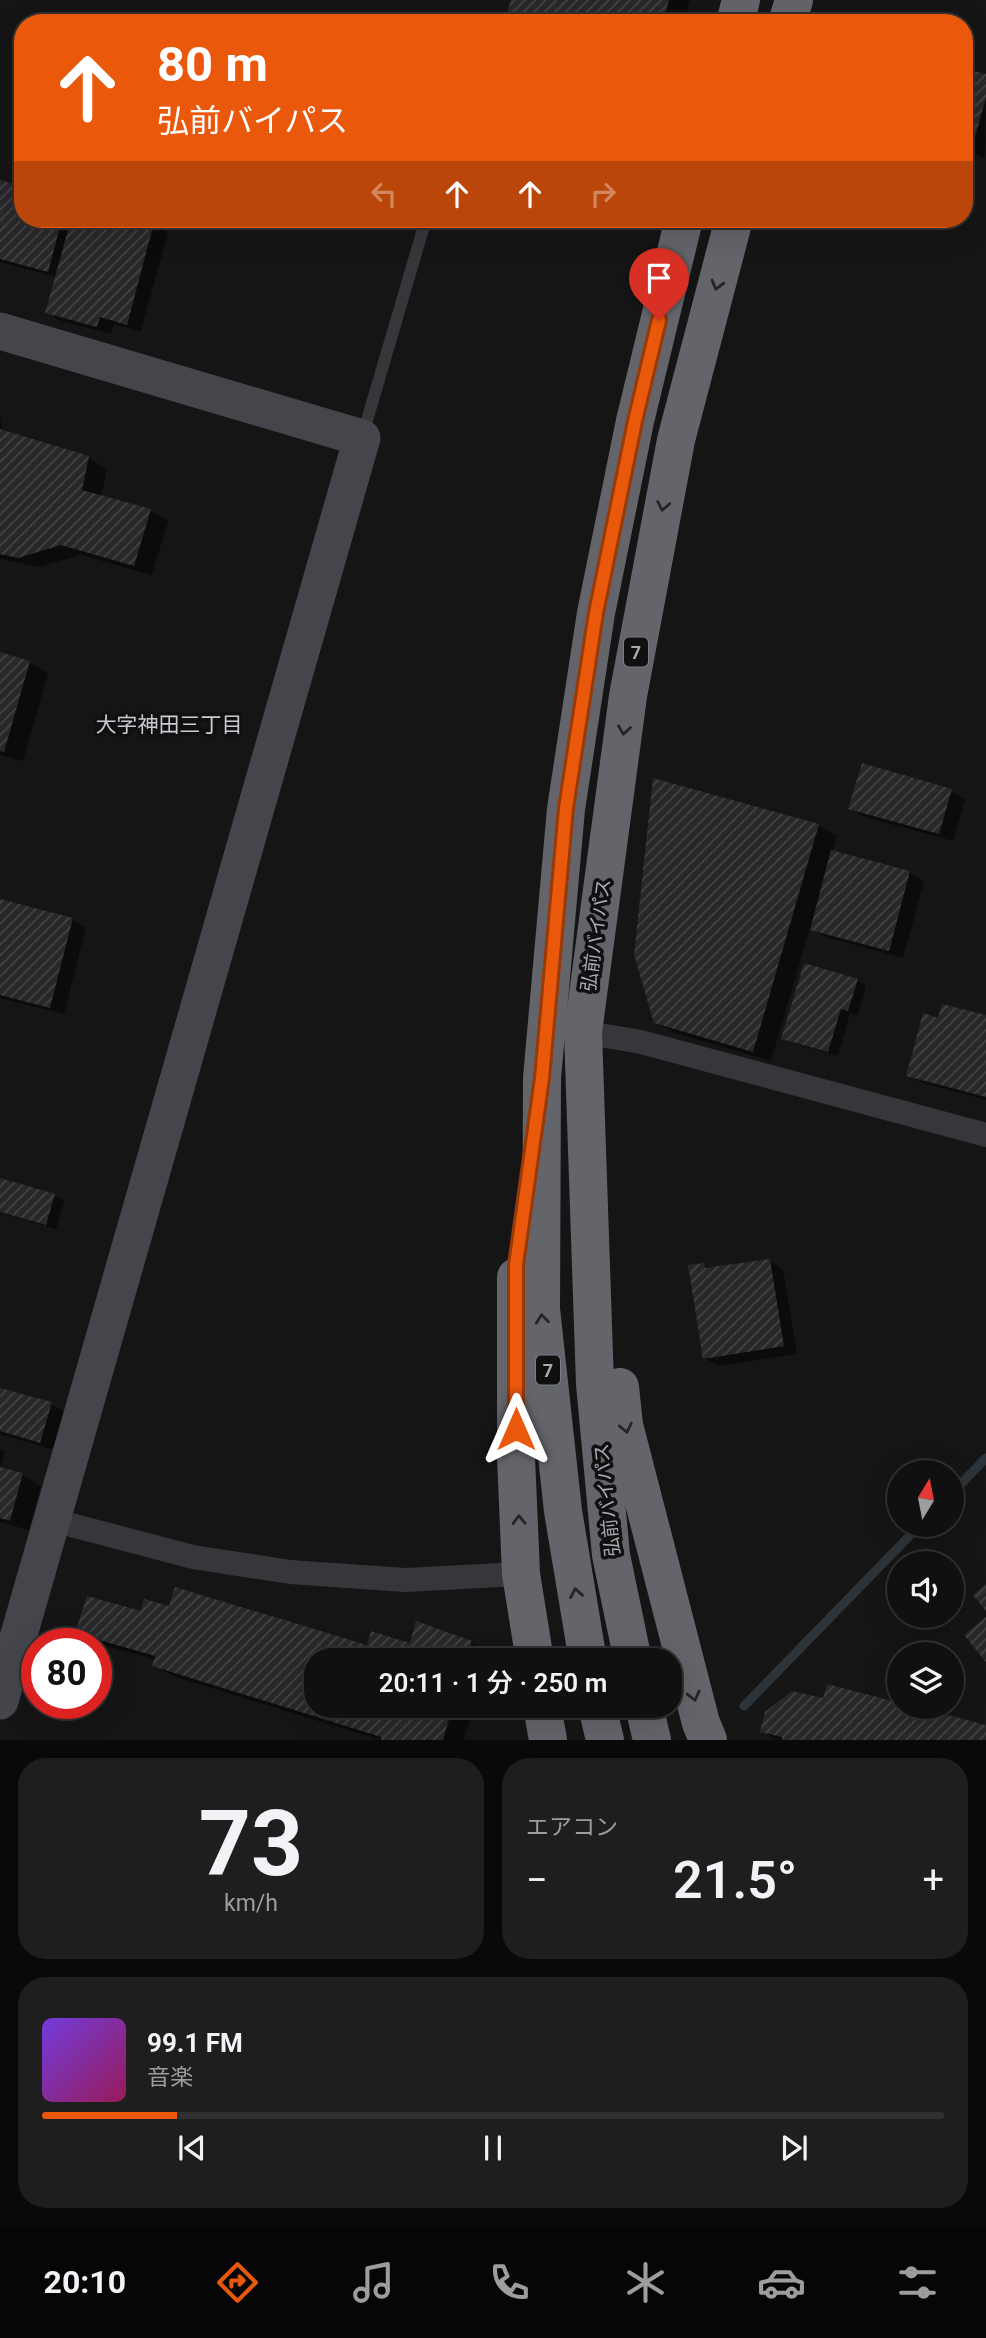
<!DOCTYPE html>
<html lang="ja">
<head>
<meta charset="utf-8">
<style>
	:root { --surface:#101010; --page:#1e1e1e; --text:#f1f3f6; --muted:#9c9d9f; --line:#303030; --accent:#ea580c }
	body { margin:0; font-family:Roboto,"Noto Sans JP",sans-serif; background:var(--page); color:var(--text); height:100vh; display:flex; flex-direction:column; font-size:26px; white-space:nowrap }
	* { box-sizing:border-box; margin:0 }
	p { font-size:23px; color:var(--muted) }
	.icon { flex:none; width:38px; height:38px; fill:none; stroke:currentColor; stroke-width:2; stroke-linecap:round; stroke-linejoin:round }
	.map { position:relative; height:1740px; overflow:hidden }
	.sheet { display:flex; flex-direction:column; gap:18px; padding:18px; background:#090909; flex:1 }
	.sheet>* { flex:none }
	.guide { position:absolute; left:14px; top:14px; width:959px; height:214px; border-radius:28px; box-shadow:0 7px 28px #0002,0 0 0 2px var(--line); background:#ea580c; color:#fff; overflow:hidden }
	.needle { width:46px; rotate:10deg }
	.buttons { position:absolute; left:887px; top:1460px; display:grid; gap:14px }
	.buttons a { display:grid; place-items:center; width:77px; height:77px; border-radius:50%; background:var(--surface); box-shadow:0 7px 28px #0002,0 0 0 2px var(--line); font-size:35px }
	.speed { position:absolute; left:21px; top:1628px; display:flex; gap:14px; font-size:35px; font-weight:700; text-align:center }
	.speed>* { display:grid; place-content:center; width:91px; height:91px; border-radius:50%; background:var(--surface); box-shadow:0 7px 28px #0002,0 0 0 2px var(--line); line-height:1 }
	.speed .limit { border:10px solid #d22; background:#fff; color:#111 }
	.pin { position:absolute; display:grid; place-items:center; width:60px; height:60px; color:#fff; margin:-72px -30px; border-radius:50% 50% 50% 0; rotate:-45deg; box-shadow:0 0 7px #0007 }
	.pin .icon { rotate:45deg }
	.me { position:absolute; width:77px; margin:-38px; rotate:0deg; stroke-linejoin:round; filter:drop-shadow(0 0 5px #0008) }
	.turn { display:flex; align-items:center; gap:24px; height:147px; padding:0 28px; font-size:32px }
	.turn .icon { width:91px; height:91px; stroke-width:2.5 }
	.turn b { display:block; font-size:49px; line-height:60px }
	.lanes { display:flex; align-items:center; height:66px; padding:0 28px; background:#0003; justify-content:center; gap:35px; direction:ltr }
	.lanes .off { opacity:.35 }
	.big { font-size:52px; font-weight:600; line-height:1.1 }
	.sheet .widget { flex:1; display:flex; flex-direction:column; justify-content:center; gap:10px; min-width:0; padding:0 24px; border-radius:28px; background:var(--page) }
	.sheet .dial { align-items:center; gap:0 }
	.dial b { font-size:91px; line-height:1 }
	.song { display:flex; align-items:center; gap:21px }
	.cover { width:84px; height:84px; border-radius:10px; background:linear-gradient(135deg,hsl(260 70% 55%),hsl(330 70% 35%)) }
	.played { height:7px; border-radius:4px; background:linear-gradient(90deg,var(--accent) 15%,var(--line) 15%) }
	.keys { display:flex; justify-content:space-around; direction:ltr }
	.heat { display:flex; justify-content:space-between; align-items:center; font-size:38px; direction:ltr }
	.sheet .tiles { flex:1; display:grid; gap:18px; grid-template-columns:1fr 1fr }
	.widget:last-child { grid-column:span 2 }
	.trip { position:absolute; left:304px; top:1648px; width:378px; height:70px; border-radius:28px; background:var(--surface); box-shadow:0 7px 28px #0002,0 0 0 2px var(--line); font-weight:600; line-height:70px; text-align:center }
	.tabs { display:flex; height:112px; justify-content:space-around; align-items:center; background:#060606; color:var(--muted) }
	.tabs .icon { width:49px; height:49px }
	.tabs .selected { color:var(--accent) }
	.tabs b { font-size:32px; color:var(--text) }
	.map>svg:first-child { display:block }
</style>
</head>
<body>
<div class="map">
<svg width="986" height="1740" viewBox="0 0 986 1740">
	<defs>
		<pattern id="building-hatch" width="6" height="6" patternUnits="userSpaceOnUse" patternTransform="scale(1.75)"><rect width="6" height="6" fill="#28282a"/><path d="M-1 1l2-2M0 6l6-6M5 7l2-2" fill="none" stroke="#444447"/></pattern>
	</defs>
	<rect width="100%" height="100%" fill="#151516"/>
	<g fill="#0007">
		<polygon points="513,0 690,0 684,23 506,23"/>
		<polygon points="964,69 986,76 985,158 964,152"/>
		<polygon points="0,181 23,219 133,219 154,224 168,233 141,331 114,324 111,334 61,321 47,312 56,277 0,262"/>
		<polygon points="200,219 224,219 223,225"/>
		<polygon points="0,417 3,432 89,458 107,469 101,497 150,510 168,521 152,575 81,555 38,567 0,559"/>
		<polygon points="0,654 29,663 48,673 23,761 0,755"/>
		<polygon points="655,780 819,826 837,836 832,852 910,873 924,881 903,958 826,937 810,928 771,1061 674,1033 655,1022"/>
		<polygon points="951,791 965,799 953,841 865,817 850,808"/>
		<polygon points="0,901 72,919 86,928 64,1014 0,998"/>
		<polygon points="857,980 866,986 858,1015 850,1013 838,1056 793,1043 784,1038"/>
		<polygon points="986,1017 986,1100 923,1083 908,1075 940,1020"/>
		<polygon points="0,1180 54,1195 64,1201 56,1229 0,1213"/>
		<polygon points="769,1260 783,1269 797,1354 718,1366 704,1358 703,1265 711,1269"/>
		<polygon points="0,1390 51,1404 65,1412 55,1450 0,1434"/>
		<polygon points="0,1449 5,1451 0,1469 22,1475 41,1486 29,1530 0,1522"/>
		<polygon points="142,1613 368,1648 471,1643 490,1653 488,1661 317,1661 317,1706 474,1706 464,1740 380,1740 173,1676 154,1665 156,1660 96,1643 77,1633"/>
		<polygon points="824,1700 900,1706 986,1727 986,1740 777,1740 762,1731"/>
	</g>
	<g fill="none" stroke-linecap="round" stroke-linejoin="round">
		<g stroke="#2d3439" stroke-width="9">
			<polyline points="952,1493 986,1458"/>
			<polyline points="744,1706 921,1524"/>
		</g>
	</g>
	<g fill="url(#building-hatch)">
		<polygon points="511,0 669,0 663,23 504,23"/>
		<polygon points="964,68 986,74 986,98 971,151 964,149"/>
		<polygon points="0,180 23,186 23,219 62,219 48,272 0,259"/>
		<polygon points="71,219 139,219 154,223 127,325 100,317 97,327 45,313"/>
		<polygon points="0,429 89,456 82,490 151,509 134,566 61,545 18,558 0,554"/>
		<polygon points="0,652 30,661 4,752 0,751"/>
		<polygon points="862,763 952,789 939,834 848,809"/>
		<polygon points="653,778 819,824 753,1052 654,1023 634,955"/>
		<polygon points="831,850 910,871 889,951 810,930"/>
		<polygon points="0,899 73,918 50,1008 0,995"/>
		<polygon points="804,963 858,979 848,1011 841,1009 828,1052 781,1039"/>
		<polygon points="942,1004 986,1015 986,1097 906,1076 923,1013 938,1018"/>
		<polygon points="0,1178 55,1194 46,1225 0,1212"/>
		<polygon points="770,1259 784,1346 703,1359 688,1265 704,1263 705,1268"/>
		<polygon points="0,1388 52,1402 40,1443 0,1431"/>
		<polygon points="0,1467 23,1473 10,1521 0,1518"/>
		<polygon points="986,1584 986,1611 973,1595"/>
		<polygon points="175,1587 367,1645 371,1631 410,1643 416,1621 472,1641 466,1661 317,1661 317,1706 453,1706 443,1740 381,1740 381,1737 152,1666 155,1656 75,1633 87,1596 141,1611 144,1599 169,1606"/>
		<polygon points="986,1617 986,1662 964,1635"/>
		<polygon points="827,1684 900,1703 900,1706 913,1706 986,1725 986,1740 782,1740 782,1737 760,1732 765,1712 792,1691 823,1698"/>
	</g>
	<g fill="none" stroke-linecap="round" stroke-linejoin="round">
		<polyline stroke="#36373b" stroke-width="12" points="363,434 426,219"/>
		<g stroke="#36373b" stroke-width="24">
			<polyline points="583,1032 641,1042 986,1135"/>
			<polyline points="52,1520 193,1557 290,1572 405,1580 521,1574"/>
		</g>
		<polyline stroke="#45464b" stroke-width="37" points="0,331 362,438 0,1701"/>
		<g stroke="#63656b" stroke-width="38">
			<polyline points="735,23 741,0"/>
			<polyline points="787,23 794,0"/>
			<polyline points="516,1277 516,1457 521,1574 535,1661"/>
			<polyline points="620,1387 624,1425 701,1723 708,1740"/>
			<polyline points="588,1661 563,1511 541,1309 542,1078 566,809 596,613 635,421 684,219"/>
			<polyline points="633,1661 611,1555 595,1384 583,1032 628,696 676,440 734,219"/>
			<polyline points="542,1706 548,1740"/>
			<polyline points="597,1706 605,1740"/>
			<polyline points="644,1706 652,1740"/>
		</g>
	</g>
	<defs><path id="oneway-chevron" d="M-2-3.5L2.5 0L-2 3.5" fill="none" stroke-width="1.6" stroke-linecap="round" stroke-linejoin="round" transform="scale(1.75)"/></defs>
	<g stroke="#252528">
		<use href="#oneway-chevron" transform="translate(717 285) rotate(105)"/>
		<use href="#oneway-chevron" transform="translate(663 506) rotate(101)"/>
		<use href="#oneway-chevron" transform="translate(624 730) rotate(98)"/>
		<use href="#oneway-chevron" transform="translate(542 1319) rotate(-96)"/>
		<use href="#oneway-chevron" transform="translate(626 1428) rotate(78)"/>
		<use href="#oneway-chevron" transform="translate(519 1520) rotate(-92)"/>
		<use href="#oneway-chevron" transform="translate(576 1593) rotate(-100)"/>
		<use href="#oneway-chevron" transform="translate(694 1696) rotate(76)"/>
	</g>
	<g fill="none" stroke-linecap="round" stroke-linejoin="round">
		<g stroke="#983908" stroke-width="18">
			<polyline id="route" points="516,1429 516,1265 542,1078 566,808 596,613 635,421 659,320"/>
		</g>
		<use href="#route" stroke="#ea580c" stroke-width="12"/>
	</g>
	<g text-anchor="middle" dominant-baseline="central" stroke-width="7" stroke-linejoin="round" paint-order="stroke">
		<g fill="#101011" stroke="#7a7d84" stroke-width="2">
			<rect x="624" y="637.5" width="24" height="29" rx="5"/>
			<rect x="536" y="1355.5" width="24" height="29" rx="5"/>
		</g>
		<g font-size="18" font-weight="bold" fill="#a8acb5">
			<text x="636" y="652">7</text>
			<text x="548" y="1370">7</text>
		</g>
		<g font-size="19" fill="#a8acb5" stroke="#101011">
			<text transform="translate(596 935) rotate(-82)">弘前バイパス</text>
			<text transform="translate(607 1500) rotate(-96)">弘前バイパス</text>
		</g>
		<g font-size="21" fill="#c9cbd2" stroke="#101011">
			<text x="169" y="725">大字神田三丁目</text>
		</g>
	</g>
</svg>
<div class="buttons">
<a><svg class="needle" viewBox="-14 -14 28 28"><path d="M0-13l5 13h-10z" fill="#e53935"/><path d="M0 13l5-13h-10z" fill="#9c9d9f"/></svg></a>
<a><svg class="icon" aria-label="sound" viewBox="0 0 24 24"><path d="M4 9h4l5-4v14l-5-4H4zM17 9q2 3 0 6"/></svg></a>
<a><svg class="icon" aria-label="layers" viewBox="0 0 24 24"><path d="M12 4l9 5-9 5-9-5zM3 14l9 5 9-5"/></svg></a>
</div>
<div class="speed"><div class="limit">80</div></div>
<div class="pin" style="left:659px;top:320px;background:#d93025"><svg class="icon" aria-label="arrive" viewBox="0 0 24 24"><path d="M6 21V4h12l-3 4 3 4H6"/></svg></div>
<svg class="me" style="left:516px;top:1429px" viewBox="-20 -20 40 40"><path d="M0-17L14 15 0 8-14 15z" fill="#ea580c" stroke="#fff" stroke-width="4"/></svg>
<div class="trip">20:11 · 1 分 · 250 m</div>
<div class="guide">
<div class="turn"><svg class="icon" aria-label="ahead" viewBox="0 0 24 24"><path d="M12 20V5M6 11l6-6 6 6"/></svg><div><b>80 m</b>弘前バイパス</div></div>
<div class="lanes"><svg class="icon off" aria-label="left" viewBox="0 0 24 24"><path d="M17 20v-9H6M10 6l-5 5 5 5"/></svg><svg class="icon" aria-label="ahead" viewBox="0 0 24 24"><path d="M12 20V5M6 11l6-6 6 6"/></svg><svg class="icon" aria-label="ahead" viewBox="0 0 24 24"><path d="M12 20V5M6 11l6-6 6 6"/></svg><svg class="icon off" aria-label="right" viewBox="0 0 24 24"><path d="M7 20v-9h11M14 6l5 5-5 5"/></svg></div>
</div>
</div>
<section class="sheet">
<div class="tiles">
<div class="widget dial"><b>73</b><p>km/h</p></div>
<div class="widget"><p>エアコン</p>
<div class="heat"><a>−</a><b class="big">21.5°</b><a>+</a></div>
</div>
<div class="widget">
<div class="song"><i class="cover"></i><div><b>99.1 FM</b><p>音楽</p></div></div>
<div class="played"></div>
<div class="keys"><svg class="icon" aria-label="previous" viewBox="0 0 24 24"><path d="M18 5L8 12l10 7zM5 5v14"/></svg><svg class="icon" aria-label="pause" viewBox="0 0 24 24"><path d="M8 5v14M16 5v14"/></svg><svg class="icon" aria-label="next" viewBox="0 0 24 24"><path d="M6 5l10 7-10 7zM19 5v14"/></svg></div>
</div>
</div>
</section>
<nav class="tabs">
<b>20:10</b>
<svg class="icon selected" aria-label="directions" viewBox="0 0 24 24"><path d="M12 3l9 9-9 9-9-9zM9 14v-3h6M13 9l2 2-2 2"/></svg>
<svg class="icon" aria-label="music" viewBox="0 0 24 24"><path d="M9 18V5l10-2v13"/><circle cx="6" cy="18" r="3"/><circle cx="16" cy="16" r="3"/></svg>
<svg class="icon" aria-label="phone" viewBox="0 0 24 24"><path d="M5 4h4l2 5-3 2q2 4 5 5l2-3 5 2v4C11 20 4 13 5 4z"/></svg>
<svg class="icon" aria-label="climate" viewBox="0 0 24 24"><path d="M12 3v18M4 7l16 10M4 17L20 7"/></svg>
<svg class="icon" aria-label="car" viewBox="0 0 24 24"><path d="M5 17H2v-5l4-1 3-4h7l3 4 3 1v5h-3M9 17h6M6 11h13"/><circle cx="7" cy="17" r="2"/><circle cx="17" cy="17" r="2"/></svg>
<svg class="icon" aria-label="filters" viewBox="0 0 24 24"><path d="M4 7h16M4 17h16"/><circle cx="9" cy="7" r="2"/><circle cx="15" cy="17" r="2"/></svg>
</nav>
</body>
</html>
